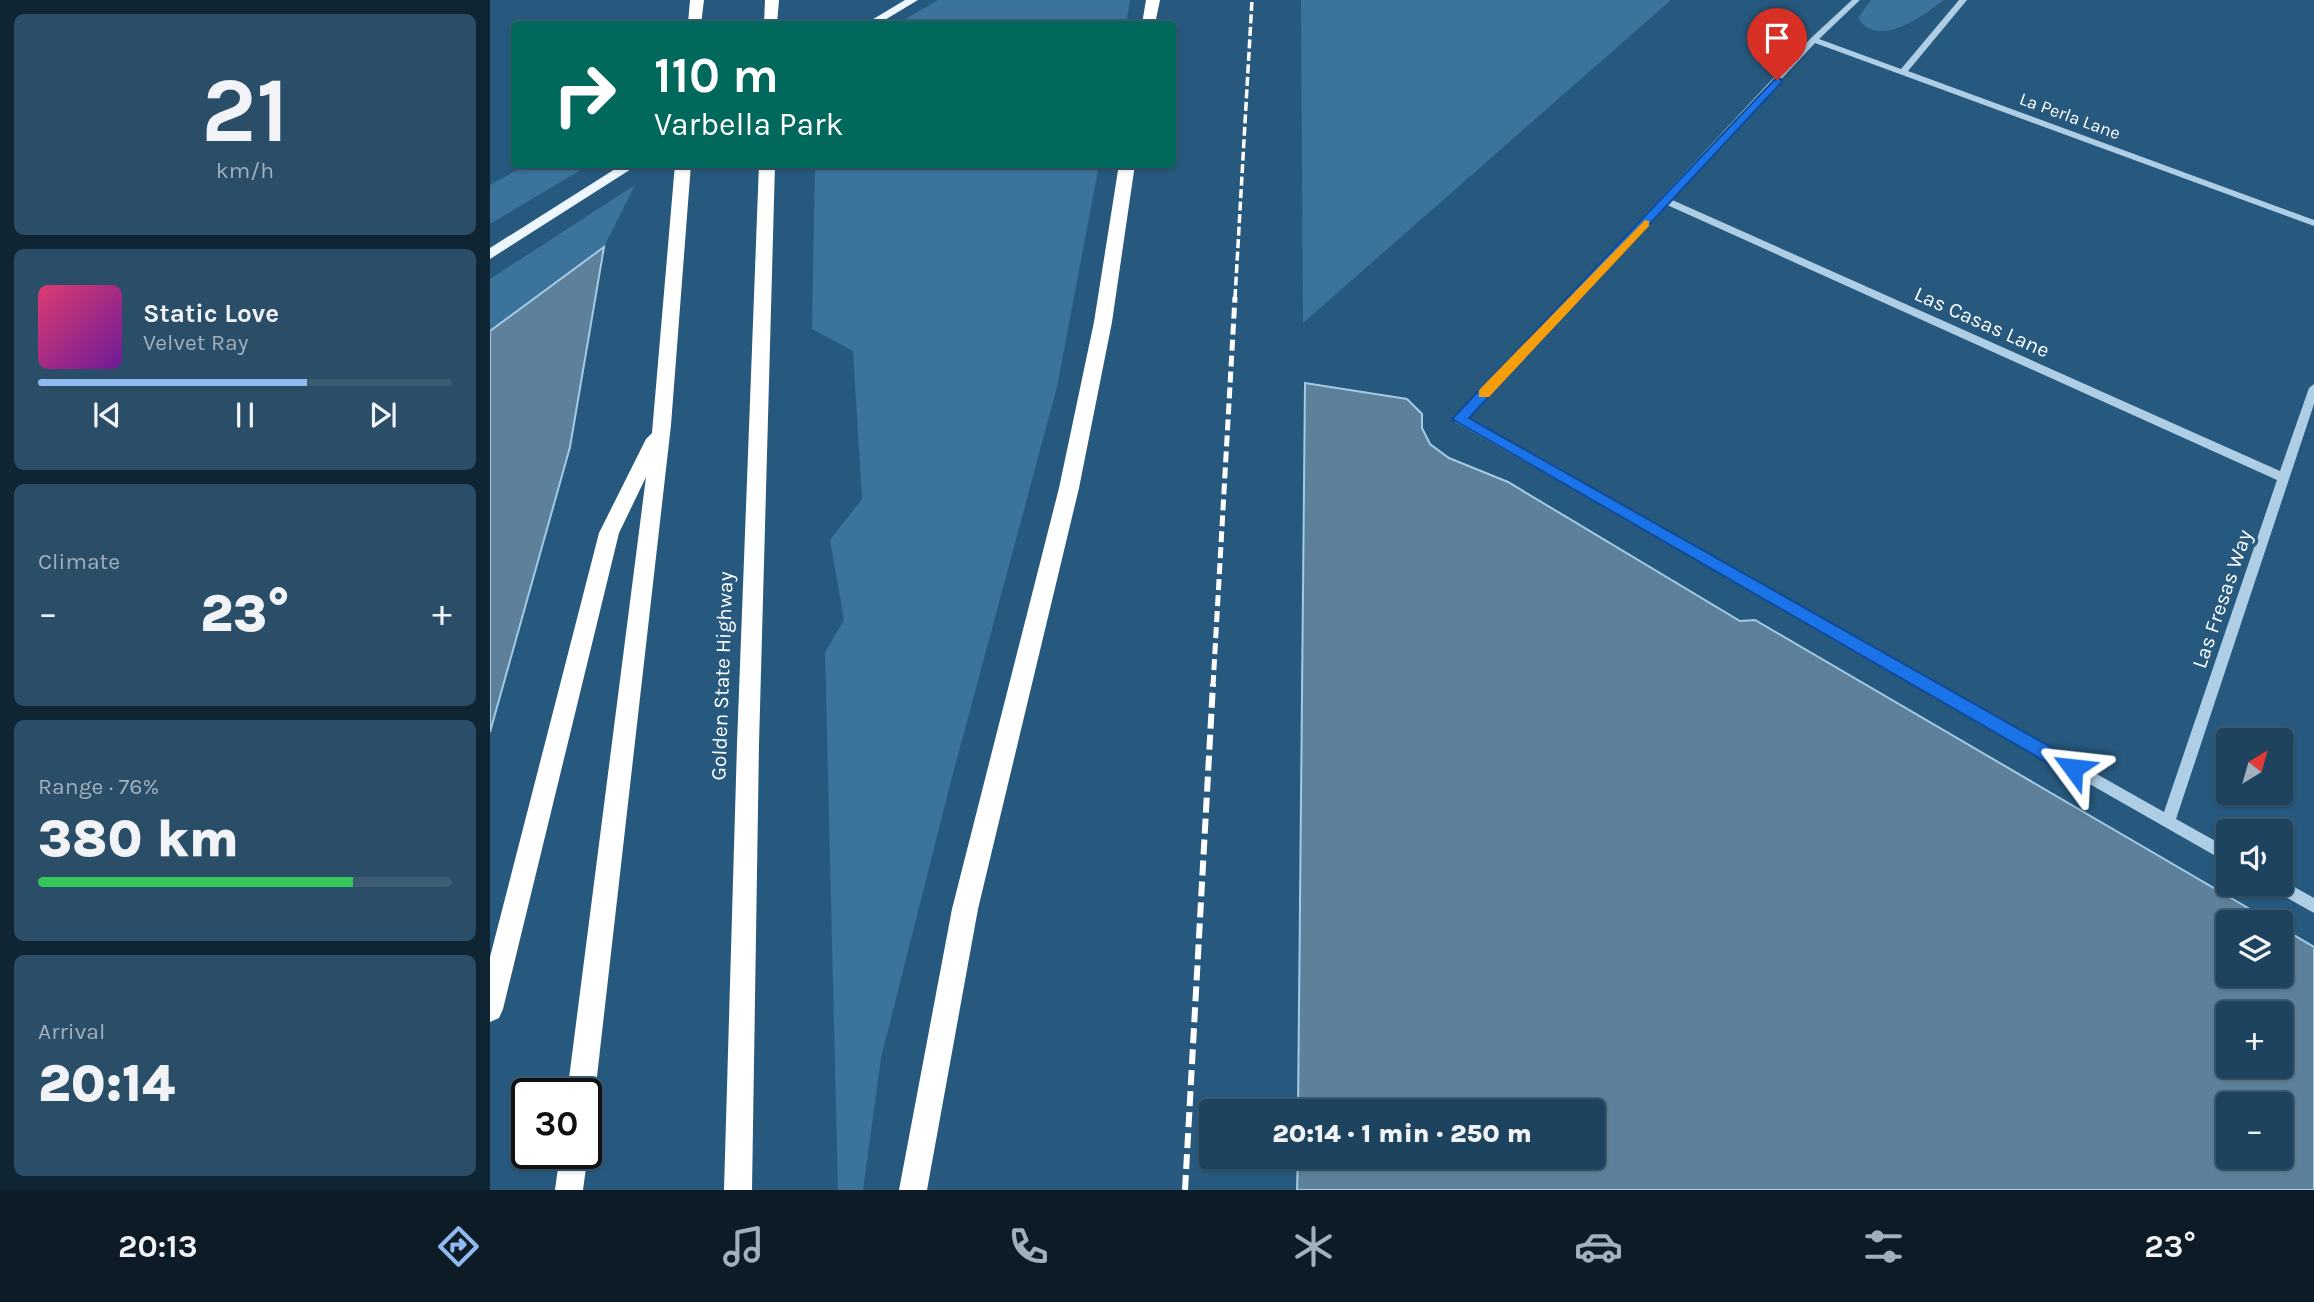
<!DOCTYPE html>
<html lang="en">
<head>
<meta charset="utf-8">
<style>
	:root { --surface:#1d435e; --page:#2a4e67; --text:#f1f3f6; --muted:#a0b0bc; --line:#3b5c73; --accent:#90b9f0 }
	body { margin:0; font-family:Karla,sans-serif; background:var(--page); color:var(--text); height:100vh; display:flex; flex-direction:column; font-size:26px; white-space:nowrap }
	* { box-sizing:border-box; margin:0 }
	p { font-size:23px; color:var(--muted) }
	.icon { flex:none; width:38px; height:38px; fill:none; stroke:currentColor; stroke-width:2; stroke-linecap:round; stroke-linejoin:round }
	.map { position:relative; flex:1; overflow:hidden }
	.panel { display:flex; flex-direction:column; gap:14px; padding:14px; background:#102534; width:490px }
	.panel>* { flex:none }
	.guide { position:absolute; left:21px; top:21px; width:665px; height:147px; border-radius:7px; box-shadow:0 2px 5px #0004,0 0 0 2px var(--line); background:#00695c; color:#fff; overflow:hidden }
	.needle { width:46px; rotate:37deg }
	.tools { position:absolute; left:1726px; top:728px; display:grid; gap:14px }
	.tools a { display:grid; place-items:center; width:77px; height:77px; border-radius:7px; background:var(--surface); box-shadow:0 2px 5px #0004,0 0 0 2px var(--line); font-size:35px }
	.speed { position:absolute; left:21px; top:1078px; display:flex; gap:14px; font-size:35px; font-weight:700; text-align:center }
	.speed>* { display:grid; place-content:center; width:91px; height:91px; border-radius:50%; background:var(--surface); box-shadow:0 2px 5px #0004,0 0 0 2px var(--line); line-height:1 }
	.speed .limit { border:4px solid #111; border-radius:10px; background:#fff; color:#111 }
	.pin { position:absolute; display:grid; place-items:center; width:60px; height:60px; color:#fff; margin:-72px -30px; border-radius:50% 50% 50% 0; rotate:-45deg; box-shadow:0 0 7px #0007 }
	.pin .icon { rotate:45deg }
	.me { position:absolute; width:77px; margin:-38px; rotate:300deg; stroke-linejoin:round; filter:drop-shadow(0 0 5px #0008) }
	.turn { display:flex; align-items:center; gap:24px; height:147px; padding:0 28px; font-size:32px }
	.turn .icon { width:91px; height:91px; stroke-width:2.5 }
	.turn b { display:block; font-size:49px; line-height:60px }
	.big { font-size:52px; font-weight:800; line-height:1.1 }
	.panel .card { flex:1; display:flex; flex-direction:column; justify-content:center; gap:10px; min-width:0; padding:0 24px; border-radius:10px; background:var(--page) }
	.panel .dial { align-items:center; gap:0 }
	.dial b { font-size:91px; line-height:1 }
	.song { display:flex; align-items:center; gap:21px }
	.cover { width:84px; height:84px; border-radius:10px; background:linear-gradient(135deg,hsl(340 70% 55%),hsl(280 70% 35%)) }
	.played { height:7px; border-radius:4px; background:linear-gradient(90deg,var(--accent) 65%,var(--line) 65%) }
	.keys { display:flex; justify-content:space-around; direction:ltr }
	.heat { display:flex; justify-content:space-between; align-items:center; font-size:38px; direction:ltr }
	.charge { height:10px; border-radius:5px; background:linear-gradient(90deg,#34c759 76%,var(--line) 0) }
	.trip { position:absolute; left:709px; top:1099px; width:406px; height:70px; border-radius:7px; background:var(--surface); box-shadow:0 2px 5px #0004,0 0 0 2px var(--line); font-weight:800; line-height:70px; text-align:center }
	.tab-bar { display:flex; height:112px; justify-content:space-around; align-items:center; background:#0c1b26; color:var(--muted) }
	.tab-bar .icon { width:49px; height:49px }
	.tab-bar .on { color:var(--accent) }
	.tab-bar b { font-size:32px; color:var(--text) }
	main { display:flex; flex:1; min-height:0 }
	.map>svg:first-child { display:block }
</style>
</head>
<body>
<main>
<section class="panel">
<div class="card dial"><b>21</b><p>km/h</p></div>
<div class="card">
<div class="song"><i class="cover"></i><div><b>Static Love</b><p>Velvet Ray</p></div></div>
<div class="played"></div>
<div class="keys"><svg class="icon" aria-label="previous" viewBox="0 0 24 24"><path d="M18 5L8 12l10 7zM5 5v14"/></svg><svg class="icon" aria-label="pause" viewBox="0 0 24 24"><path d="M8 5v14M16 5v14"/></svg><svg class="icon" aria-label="next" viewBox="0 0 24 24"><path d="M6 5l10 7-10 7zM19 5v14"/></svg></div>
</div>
<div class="card"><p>Climate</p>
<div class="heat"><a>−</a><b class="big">23°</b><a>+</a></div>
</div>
<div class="card"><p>Range · 76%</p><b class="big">380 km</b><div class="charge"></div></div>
<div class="card"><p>Arrival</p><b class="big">20:14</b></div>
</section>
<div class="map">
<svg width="1824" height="1190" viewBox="0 0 1824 1190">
	<rect width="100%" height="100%" fill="#27597e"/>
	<g fill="#3b739b">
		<polygon points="448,0 640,0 636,24 407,24"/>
		<polygon points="811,0 1181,0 813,323"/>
		<path d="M1381,0H1454C1434,15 1388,50 1368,18Z"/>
		<polygon points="36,165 99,165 0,224 0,185"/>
		<polygon points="325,165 609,165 567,387 461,781 391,1058 373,1190 348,1190 335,652 354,620 340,540 372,499 363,351 322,329"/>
		<polygon points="145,185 114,247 0,331 0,279"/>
	</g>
	<g fill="#5e819b" stroke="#a2cae5" stroke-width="2" fill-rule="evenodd">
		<polygon points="114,247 80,447 0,732 0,331"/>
		<path d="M815,383L917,399L932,414V428L940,444L959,458L1018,482L1250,621L1265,620L1782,922H1738V975H1790V927L1824,947V1190H807L808,1157H1102V1111H808ZM1738,1013H1790V1066H1738ZM1738,1104H1790V1157H1738Z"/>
	</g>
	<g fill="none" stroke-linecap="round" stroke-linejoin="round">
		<g fill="#adcee5" fill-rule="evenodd">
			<path d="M1362,0H1370L1329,39L1411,69L1469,0H1477L1418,71L1824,220V226L1325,43L1180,199L1790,471L1819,388L1824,384V404L1686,819L1738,848V863L965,422L964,419L1321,38ZM1175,204L1787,480L1674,812L976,418Z"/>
			<polygon points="1790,879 1824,898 1824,913 1781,889 1779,884 1790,884"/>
		</g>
		<g fill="#eef6fd" fill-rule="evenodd">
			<polygon points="415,0 428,0 388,24 375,24"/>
			<polygon points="133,164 149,164 0,259 0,248"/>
		</g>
		<g fill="#fff" fill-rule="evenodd">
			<polygon points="200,0 214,0 211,24 198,24"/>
			<polygon points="275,0 289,0 287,24 274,24"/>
			<polygon points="656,0 670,0 665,24 652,24"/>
			<polygon points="185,164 201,164 181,425 105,1094 101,1104 96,1106 96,1094 77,1094 156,477 129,533 13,1009 9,1018 0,1022 0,957 109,533 156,439 162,433"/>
			<polygon points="269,164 285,164 269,744 262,1190 234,1190 247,744"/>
			<polygon points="629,164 645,164 622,322 589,488 488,909 437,1190 409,1190 462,909 569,488 604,322"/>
			<polygon points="96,1148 98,1153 93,1190 65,1190 70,1153 96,1153"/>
		</g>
		<polyline stroke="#fff" stroke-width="3.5" stroke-dasharray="9 3.5" stroke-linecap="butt" points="745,298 762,0"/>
		<polyline stroke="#fff" stroke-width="5" stroke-dasharray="11 5" stroke-linecap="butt" points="723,686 745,297"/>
		<polyline stroke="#fff" stroke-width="6" stroke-dasharray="15 6" stroke-linecap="butt" points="695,1190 723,684"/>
	</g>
	<polygon fill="#1a73e8" stroke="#114b97" stroke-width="2" points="1287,77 1292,80 1291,83 979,418 1589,763 1592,768 1589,774 1577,774 962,419"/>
	<polygon fill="#f59e0b" points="1155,220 1159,221 1159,226 999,397 989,397 989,390"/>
	<g text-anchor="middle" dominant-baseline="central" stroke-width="7" stroke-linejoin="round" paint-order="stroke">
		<g font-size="18" fill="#fff" stroke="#27597e">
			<text transform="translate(1580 116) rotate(20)">La Perla Lane</text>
		</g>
		<g font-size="21" fill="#fff" stroke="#27597e">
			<text transform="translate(1492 322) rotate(24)">Las Casas Lane</text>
			<text transform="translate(1732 599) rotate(-71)">Las Fresas Way</text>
			<text transform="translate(232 676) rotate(-88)">Golden State Highway</text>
		</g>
	</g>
</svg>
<div class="tools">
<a><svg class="needle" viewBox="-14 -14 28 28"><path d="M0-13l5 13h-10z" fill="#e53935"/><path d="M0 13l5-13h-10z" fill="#a0b0bc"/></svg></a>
<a><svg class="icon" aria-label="sound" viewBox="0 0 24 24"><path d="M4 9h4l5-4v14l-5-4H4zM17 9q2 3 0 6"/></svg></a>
<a><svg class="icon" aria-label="layers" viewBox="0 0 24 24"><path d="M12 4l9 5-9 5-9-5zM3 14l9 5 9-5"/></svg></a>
<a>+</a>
<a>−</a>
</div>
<div class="speed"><div class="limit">30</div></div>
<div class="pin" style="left:1287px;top:80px;background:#d93025"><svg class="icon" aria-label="arrive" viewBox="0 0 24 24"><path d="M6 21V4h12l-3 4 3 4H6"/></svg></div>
<svg class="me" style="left:1583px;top:768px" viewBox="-20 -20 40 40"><path d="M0-17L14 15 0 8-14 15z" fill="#1a73e8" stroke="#fff" stroke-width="4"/></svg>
<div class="trip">20:14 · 1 min · 250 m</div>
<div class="guide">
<div class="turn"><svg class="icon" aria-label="right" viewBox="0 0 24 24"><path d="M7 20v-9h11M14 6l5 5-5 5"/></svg><div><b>110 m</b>Varbella Park</div></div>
</div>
</div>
</main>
<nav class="tab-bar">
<b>20:13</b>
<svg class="icon on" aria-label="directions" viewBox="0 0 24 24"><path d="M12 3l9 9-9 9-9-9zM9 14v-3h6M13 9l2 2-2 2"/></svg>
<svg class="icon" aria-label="music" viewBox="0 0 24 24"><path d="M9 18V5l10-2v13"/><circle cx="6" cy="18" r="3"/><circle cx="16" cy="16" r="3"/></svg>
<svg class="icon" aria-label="phone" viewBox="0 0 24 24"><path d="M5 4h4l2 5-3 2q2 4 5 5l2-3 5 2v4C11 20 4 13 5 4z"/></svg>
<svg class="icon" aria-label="climate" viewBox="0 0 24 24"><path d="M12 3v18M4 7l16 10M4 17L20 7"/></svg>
<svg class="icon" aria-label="car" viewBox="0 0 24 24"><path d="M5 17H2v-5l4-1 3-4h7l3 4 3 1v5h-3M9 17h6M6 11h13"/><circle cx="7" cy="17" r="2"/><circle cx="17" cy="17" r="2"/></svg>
<svg class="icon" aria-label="filters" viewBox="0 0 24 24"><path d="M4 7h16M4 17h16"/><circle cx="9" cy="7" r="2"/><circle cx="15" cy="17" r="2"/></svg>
<b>23°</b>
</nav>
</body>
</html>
